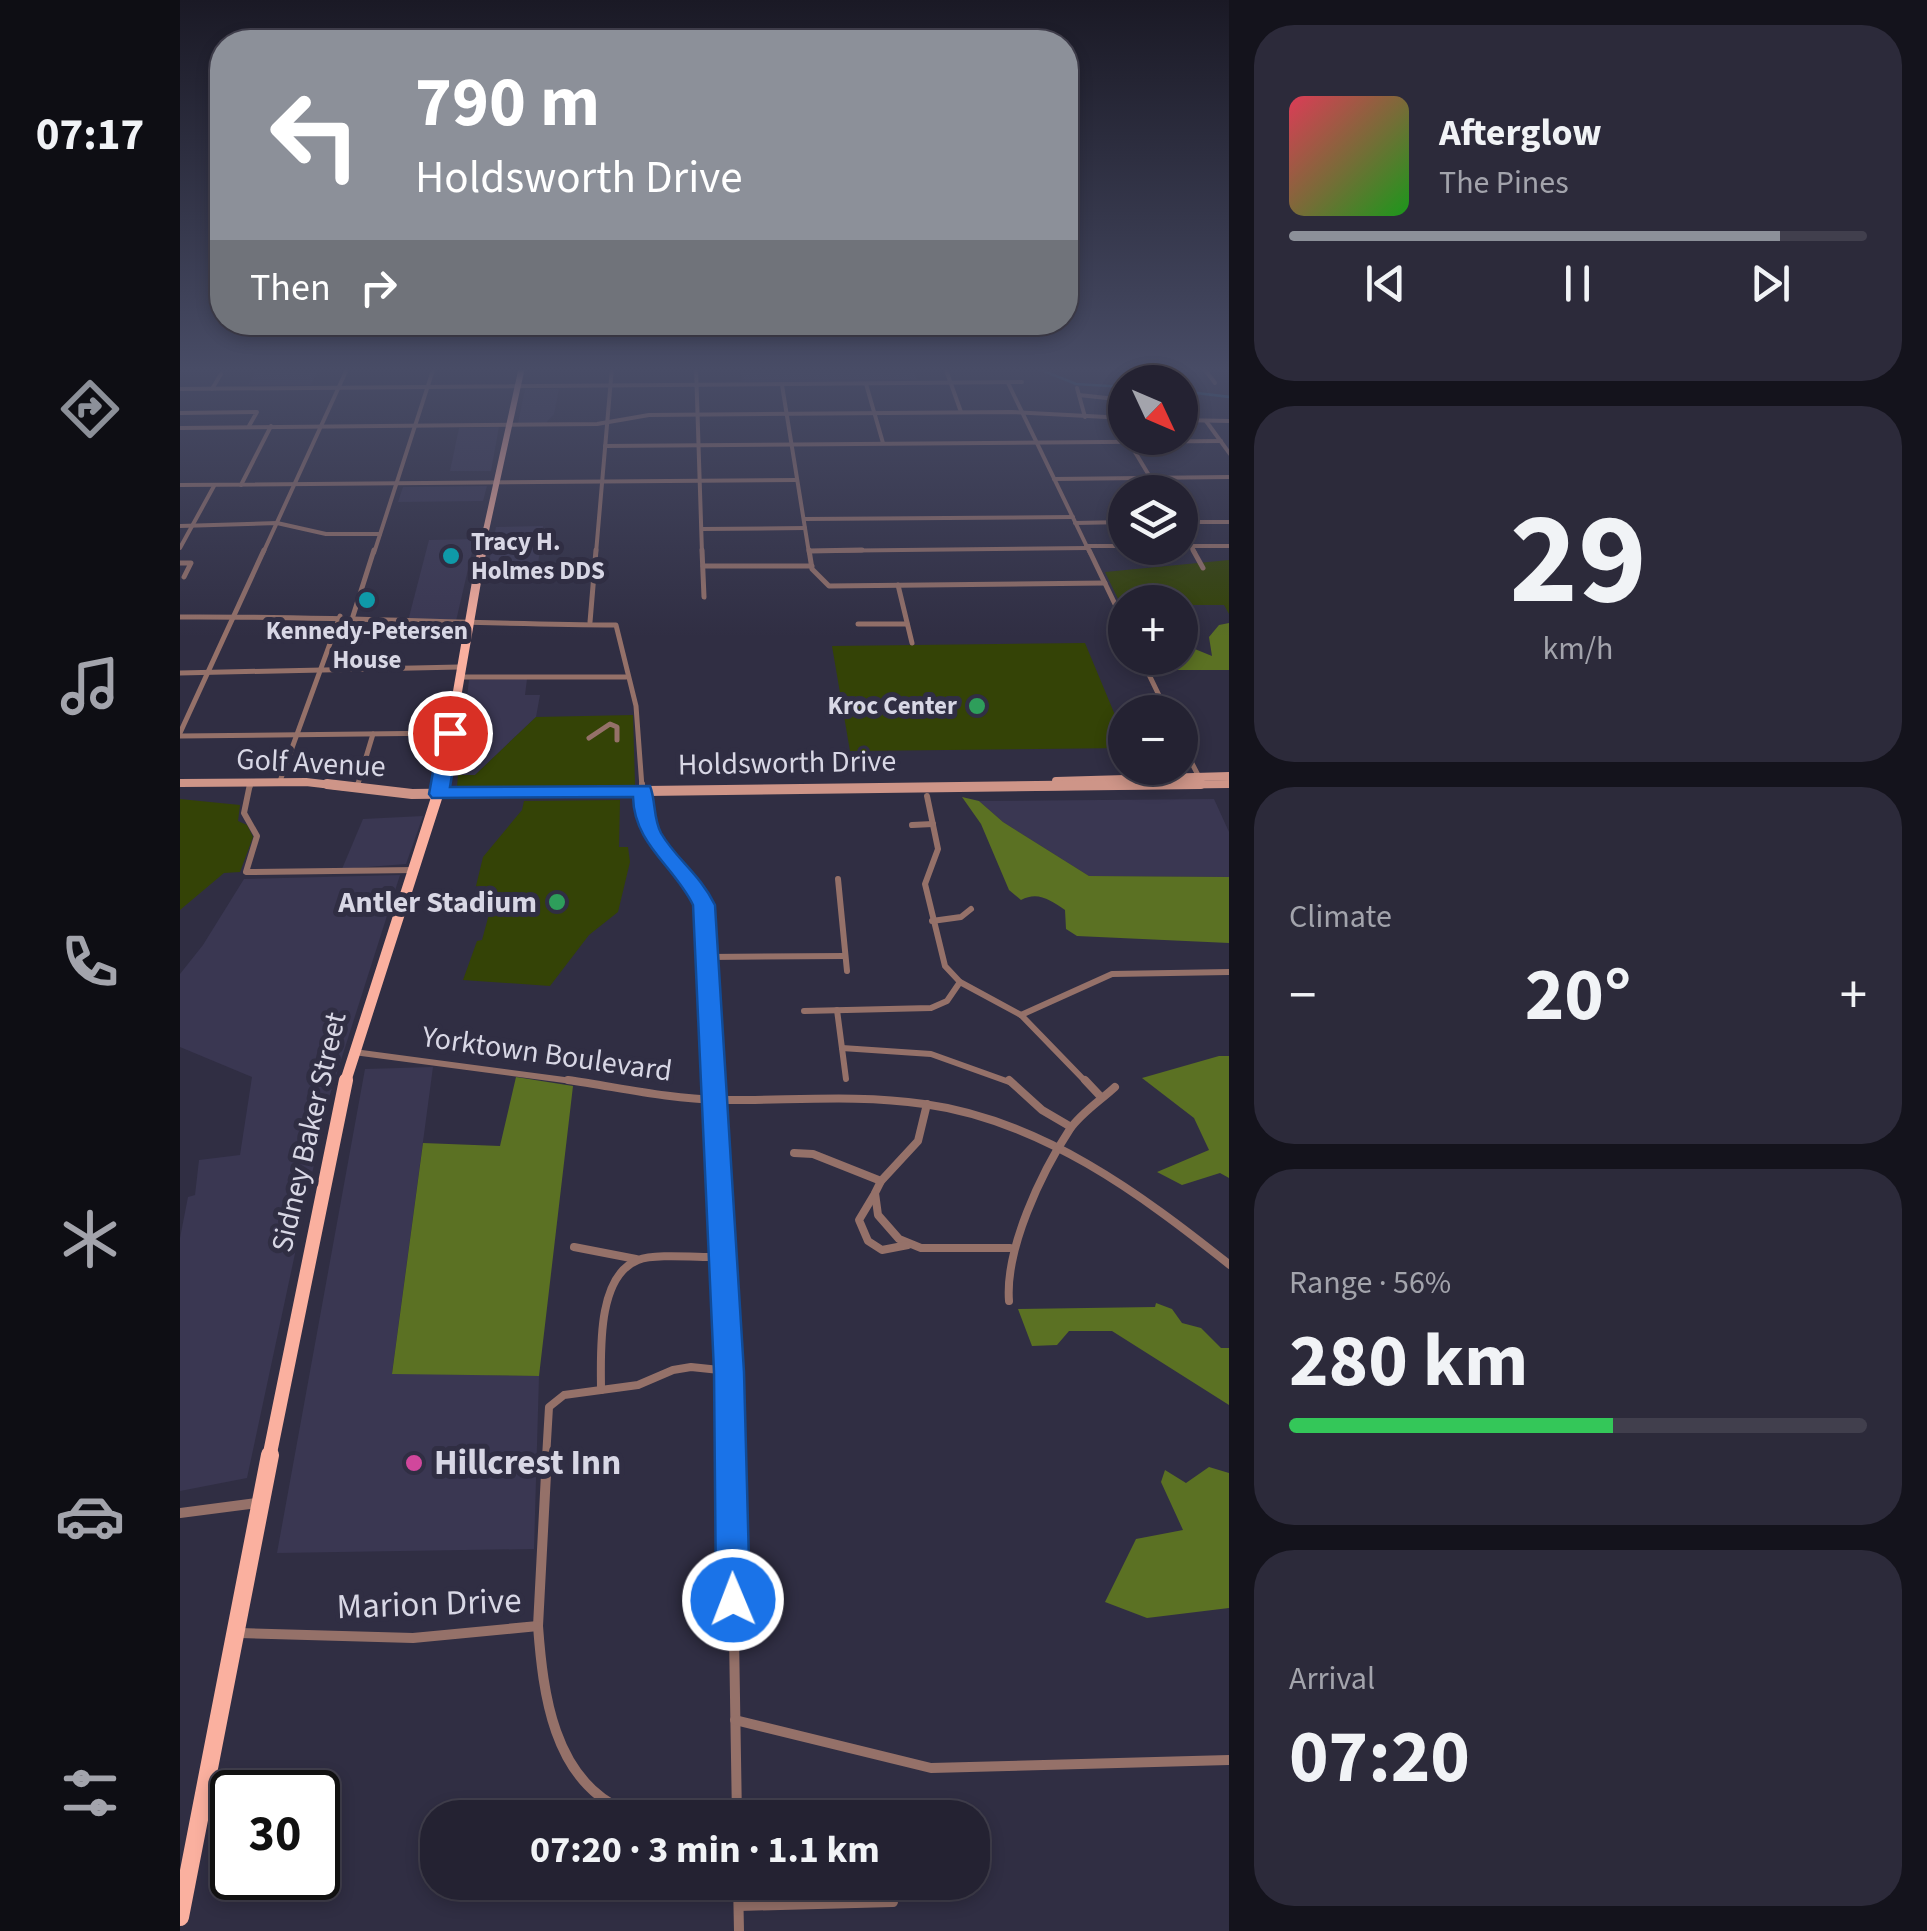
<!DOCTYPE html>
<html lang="en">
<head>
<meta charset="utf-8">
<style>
	:root { --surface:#242232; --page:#2c2a3a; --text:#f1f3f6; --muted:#a3a4ac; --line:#413f4d; --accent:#8c9099 }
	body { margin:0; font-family:"Source Sans 3",sans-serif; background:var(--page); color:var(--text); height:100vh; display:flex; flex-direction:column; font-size:38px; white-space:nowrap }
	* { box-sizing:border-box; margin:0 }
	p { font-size:32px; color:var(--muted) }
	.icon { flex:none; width:55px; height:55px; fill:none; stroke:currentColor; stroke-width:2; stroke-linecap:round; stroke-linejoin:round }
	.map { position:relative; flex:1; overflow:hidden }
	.drawer { display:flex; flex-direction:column; gap:25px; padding:25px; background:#14131c; width:698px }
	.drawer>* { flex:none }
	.hud { position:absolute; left:30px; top:30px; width:868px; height:305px; border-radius:40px; box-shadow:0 5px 15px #0003,0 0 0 2px var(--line); background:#8c9099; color:#fff; overflow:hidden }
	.needle { width:65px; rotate:134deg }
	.buttons { position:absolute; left:928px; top:365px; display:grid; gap:20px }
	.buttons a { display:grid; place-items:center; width:90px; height:90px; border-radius:50%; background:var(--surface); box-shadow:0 5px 15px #0003,0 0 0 2px var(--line); font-size:50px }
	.speed { position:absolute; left:30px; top:1770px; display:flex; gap:20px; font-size:50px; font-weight:700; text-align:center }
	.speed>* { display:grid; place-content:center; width:130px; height:130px; border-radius:50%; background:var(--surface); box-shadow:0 5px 15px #0003,0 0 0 2px var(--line); line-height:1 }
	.speed .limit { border:5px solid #111; border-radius:15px; background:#fff; color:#111 }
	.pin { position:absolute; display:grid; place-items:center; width:85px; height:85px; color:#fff; margin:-42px; border:5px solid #fff; border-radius:50%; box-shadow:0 2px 10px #0007 }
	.me { position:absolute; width:110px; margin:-55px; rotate:359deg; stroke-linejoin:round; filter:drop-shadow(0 0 8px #0008) }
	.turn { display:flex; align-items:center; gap:35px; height:210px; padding:0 40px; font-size:45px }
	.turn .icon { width:130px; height:130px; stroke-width:2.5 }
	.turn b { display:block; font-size:70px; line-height:85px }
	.then { display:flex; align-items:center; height:95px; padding:0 40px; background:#0003; gap:20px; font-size:38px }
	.big { font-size:75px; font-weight:700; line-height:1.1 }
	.drawer .widget { flex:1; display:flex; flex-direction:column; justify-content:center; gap:15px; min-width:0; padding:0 35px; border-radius:40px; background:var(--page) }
	.drawer .dial { align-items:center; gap:0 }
	.dial b { font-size:130px; line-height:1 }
	.song { display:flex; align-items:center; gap:30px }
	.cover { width:120px; height:120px; border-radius:15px; background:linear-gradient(135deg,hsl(350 70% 55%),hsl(120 70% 35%)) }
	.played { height:10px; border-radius:5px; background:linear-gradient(90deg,var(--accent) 85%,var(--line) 85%) }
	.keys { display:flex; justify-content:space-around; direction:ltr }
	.heat { display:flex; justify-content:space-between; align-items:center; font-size:55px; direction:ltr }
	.charge { height:15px; border-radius:8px; background:linear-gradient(90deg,#34c759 56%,var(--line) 0) }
	.trip { position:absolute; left:240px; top:1800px; width:570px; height:100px; border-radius:40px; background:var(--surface); box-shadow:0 5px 15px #0003,0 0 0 2px var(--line); font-weight:700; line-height:100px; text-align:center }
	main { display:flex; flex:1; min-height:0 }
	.menu { display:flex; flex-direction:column; width:180px; justify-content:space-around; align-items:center; background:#0e0e14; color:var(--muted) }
	.menu .icon { width:70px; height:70px }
	.menu .active { color:var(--accent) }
	.menu b { font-size:45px; color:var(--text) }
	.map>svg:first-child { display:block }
</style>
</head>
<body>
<main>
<nav class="menu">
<b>07:17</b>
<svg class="icon active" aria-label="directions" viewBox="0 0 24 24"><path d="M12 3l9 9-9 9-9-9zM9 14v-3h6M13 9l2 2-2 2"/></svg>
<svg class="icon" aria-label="music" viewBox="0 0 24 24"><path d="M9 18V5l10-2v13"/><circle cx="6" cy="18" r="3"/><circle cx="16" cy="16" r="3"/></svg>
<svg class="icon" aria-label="phone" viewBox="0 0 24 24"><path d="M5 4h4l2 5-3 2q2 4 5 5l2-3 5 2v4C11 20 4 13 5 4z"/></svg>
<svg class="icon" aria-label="climate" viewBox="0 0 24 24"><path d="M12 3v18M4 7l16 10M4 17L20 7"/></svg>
<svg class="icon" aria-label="car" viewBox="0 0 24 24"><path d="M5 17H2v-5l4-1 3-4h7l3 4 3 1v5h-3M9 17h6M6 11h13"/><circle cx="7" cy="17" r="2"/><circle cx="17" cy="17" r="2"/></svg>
<svg class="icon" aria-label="filters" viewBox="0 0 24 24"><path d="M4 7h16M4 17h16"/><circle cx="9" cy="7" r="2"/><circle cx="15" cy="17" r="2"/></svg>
</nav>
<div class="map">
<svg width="1050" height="1931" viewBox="0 0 1050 1931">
	<rect width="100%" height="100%" fill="#302e43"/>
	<g fill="#3a3752">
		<polygon points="69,367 163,367 138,369 131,385 68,385 76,371 67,370"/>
		<polygon points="560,367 732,367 737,380 562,382"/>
		<polygon points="345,389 379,389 374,414 366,423 338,423"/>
		<polygon points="319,427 311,471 270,471 279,428"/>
		<polygon points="307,486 303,501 218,502 223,487"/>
		<polygon points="363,526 357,572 307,572 316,527"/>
		<polygon points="295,539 276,621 228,621 249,540"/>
		<polygon points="347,679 345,695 360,695 356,717 295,775 278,775 289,680"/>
		<polygon points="1034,799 1049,832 1049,877 909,876 823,822 799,801"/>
		<polygon points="243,816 226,864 162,869 183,819"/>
		<polygon points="220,875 147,1104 67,1478 0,1491 0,1238 8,1197 15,1195 19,1160 60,1155 72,1077 0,1047 0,974 23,945 64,879"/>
		<polygon points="253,1067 212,1373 359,1376 354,1549 97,1553 185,1069"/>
	</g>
	<g fill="#344306">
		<polygon points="1049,560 1049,614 1044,605 941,605 925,572"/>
		<polygon points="905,643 945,739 945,748 670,751 652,646"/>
		<polygon points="453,715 455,785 277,787 278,775 295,775 356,717"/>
		<polygon points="0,799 60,805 58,821 67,825 73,837 60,872 44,873 0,910"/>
		<polygon points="440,800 439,847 448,847 450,862 438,912 409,935 370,986 283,980 297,941 302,940 315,892 296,886 303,857 342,810 344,801"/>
	</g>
	<g fill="#5b7123">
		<polygon points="1049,623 1049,670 975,670 969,658 1000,658 1000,643 1032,656 1029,637 1039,625"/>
		<path d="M782,797L799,801L823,822L909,876L1049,877V943L897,936L886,929L885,910C870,900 858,891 841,900L829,890L801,824Z"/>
		<polygon points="1039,1056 1049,1056 1049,1178 1040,1173 1002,1185 977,1172 1029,1150 1014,1118 962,1078"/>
		<polygon points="336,1077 393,1086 359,1376 212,1374 243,1143 320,1146"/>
		<polygon points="976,1303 992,1309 1002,1323 1021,1328 1041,1348 1049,1348 1049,1405 932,1331 889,1331 877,1345 852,1346 838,1309 975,1307"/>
		<polygon points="1029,1467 1049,1473 1049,1608 967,1618 925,1602 956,1539 1003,1530 981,1482 985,1470 1006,1483"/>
	</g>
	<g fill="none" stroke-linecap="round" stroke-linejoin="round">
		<g stroke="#26688a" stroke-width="2.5">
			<polyline points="854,367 896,384 945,387"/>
			<polyline points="1000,391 1050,397"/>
		</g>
		<g stroke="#957169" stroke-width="4">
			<polyline points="516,367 522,553"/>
			<polyline points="765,367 781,412"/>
			<polyline points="957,367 960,372"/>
			<polyline points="1023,367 1035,383"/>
			<polyline points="828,383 910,553"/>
			<polyline points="686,384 703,443"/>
			<polyline points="602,385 629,553"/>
			<polyline points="897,388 905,417"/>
			<polyline points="0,389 842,382"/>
			<polyline points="32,389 41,374"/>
			<polyline points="899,395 945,400"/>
			<polyline points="0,413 77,412 69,426"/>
			<polyline points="936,418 945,434"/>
			<polyline points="1000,420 1050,421"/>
			<polyline points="1026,421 1050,454"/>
			<polyline points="0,428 417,424 469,415 831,412 945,418"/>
			<polyline points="949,442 979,492"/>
			<polyline points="425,446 1041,441"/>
			<polyline points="874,479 1050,477"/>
			<polyline points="0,485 617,480"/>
			<polyline points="61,485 91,426"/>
			<polyline points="624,519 893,517"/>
			<polyline points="1000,522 1050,522"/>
			<polyline points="895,523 945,522"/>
			<polyline points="0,526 97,523 146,534 200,534"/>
			<polyline points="1000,527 1015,553"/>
			<polyline points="522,529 625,528"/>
			<polyline points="906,546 945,546"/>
			<polyline points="1000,546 1050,546"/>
			<polyline points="0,548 34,486"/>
			<polyline points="630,551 908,548"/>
			<polyline points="83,553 168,367"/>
			<polyline points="194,553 254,367"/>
			<polyline points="416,553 432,367"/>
		</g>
		<g stroke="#957169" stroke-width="5">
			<polyline points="522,550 524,597"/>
			<polyline points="629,550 632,569 649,586 925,583"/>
			<polyline points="909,550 945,625"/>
			<polyline points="1013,550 1023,568"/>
			<polyline points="630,551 682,550"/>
			<polyline points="0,563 11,563 4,577"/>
			<polyline points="523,566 632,566"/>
			<polyline points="718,585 732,643"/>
			<polyline points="173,616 194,550"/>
			<path d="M0,617C146,616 290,624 436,625L456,706L462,787"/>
			<polyline points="410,622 416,550"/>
			<polyline points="678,624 727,624"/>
			<polyline points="961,658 987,712"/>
			<polyline points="0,673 279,667"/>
			<polyline points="279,677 446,677"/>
			<polyline points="0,733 84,550"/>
			<polyline points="0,736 270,733"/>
			<polyline points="409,738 430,724 437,727 437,740"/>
			<polyline points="1000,740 1020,779"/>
			<polyline points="100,781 160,616"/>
			<polyline points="70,787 71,782"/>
			<polyline points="177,787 193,734"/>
		</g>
		<g stroke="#957169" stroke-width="6">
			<polyline points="70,784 64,813 77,836 66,872 235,870"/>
			<path d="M462,784C463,803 463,823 473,839C491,870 515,881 527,918L535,1083"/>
			<polyline points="177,788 178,784"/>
			<polyline points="747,796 758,849 745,884 765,966 780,982 841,1015 907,1083"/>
			<polyline points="732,825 753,824"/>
			<polyline points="658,879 667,971"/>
			<polyline points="752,921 781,917 791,909"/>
			<polyline points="528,957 665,956"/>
			<polyline points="657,1010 666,1079"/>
			<polyline points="624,1011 751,1008 767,1001 780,982"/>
			<polyline points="841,1015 932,974 1050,972"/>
			<polyline points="662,1048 751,1054 832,1083"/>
			<polyline points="174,1052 407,1083"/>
		</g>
		<g stroke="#957169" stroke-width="8">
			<path d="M388,1080C437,1087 489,1099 539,1100C608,1101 676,1094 744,1104C861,1120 961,1194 1050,1265"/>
			<polyline points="535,1080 551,1458"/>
			<polyline points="829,1080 862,1110 891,1127"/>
			<polyline points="905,1080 921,1097"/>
			<polyline points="747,1104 738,1141 701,1181 695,1193 698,1215 719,1239 741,1248 830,1248"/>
			<polyline points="614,1153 633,1154 701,1181"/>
			<polyline points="694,1195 679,1220 688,1241 702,1250 728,1245"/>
			<polyline points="394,1247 456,1259"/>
			<path d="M829,1301C825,1249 861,1173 890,1129C901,1113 921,1100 935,1087"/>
			<path d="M421,1390C421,1355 416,1276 458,1260C476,1253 522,1258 544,1257"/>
			<polyline points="366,1458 369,1407 384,1395 458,1385 493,1370 511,1367 549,1371"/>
		</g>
		<g stroke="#957169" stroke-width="10">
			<polyline points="551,1455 557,1818"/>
			<polyline points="0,1513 77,1503"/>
			<polyline points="358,1626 367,1455"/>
			<path d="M60,1633L233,1638L358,1626C363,1693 373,1779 443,1810C460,1817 480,1816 498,1818"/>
			<polyline points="555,1720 751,1768 1050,1760"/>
			<polyline points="558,1882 559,1931"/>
			<polyline points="559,1906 713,1902"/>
		</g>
		<g stroke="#ce9588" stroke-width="8">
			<polyline points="876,781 1050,776"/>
			<polyline points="0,783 126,782 169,787"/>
			<polyline points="816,787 1050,784"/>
		</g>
		<polyline stroke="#ce9588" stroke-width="10" points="147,784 232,794 1021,784"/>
		<polyline stroke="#fab09f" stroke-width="6" points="301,553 342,367"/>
		<polyline stroke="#fab09f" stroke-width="9" points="261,787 302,550"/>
		<polyline stroke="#fab09f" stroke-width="11" points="165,1083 261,784"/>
		<polyline stroke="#fab09f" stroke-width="14" points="89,1458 166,1080"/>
		<polyline stroke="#fab09f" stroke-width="18" points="0,1917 90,1455"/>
	</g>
	<linearGradient id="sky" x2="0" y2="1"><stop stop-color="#1a1925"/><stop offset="0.58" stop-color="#484c66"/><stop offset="1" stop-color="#484c66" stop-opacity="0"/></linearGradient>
	<rect width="1050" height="637" fill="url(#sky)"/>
	<path fill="#1a73e8" stroke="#114b97" stroke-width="2.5" d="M270,728L279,733L270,787L470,786C476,801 473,818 481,833C496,859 520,874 535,905L564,1372L570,1600L565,1612L553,1617L541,1612L536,1600L534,1372L513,905C494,866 454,844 453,797L252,798L249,794L260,733Z"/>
	<g fill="#0f9aa8" stroke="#302e43" stroke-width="4">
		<circle cx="271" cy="556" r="10"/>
		<circle cx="187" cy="600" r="10"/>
	</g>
	<g fill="#2e9e5b" stroke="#302e43" stroke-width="4">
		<circle cx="797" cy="706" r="10"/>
		<circle cx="377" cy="902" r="10"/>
	</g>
	<circle fill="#d1479c" stroke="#302e43" stroke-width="4" cx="234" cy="1463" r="10"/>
	<g text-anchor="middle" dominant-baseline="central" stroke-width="10" stroke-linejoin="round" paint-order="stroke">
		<g font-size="25" font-weight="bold" fill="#d8d7e5" stroke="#302e43" text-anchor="start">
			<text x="291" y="542">Tracy H.<tspan x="291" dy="29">Holmes DDS</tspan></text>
			<text x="187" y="631" text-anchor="middle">Kennedy-Petersen<tspan x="187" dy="29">House</tspan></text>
			<text x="777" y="706" text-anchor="end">Kroc Center</text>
		</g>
		<g font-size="30" fill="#d8d7e5" stroke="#302e43">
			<text transform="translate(131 763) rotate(3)">Golf Avenue</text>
			<text transform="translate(607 763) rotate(-1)">Holdsworth Drive</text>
			<text transform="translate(367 1054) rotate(8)">Yorktown Boulevard</text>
			<text transform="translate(129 1132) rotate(-77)">Sidney Baker Street</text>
		</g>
		<g font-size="30" font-weight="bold" fill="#d8d7e5" stroke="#302e43" text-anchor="end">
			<text x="357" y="902">Antler Stadium</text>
		</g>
		<g font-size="35" font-weight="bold" fill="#d8d7e5" stroke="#302e43" text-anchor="start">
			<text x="254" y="1463">Hillcrest Inn</text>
		</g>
		<g font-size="35" fill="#d8d7e5" stroke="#302e43">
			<text transform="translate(249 1604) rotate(-2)">Marion Drive</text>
		</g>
	</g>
</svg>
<div class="buttons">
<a><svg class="needle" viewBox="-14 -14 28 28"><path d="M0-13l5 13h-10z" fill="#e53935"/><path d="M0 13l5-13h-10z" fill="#a3a4ac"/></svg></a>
<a><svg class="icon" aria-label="layers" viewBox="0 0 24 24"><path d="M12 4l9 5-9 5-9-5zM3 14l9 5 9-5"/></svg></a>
<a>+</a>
<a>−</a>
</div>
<div class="speed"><div class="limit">30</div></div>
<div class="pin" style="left:270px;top:733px;background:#d93025"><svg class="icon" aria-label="arrive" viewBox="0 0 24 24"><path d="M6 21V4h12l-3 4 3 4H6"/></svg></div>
<svg class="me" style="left:553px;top:1600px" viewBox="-20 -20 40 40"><circle r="17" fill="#1a73e8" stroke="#fff" stroke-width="3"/><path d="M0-11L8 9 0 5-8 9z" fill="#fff"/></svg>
<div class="trip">07:20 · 3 min · 1.1 km</div>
<div class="hud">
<div class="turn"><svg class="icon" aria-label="left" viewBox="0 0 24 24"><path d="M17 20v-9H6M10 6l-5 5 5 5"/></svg><div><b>790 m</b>Holdsworth Drive</div></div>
<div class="then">Then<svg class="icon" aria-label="right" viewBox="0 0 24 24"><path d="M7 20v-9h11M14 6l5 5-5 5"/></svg></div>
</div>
</div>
<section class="drawer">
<div class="widget">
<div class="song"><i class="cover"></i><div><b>Afterglow</b><p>The Pines</p></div></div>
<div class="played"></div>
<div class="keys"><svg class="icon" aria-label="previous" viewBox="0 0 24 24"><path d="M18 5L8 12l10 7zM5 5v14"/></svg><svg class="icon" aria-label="pause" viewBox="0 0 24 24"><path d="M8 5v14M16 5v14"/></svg><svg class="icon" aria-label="next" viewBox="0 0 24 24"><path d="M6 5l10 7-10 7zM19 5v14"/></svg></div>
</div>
<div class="widget dial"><b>29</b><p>km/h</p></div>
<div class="widget"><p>Climate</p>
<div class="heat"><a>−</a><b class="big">20°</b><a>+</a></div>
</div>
<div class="widget"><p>Range · 56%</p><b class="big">280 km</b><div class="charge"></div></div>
<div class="widget"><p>Arrival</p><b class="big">07:20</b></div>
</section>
</main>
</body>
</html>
